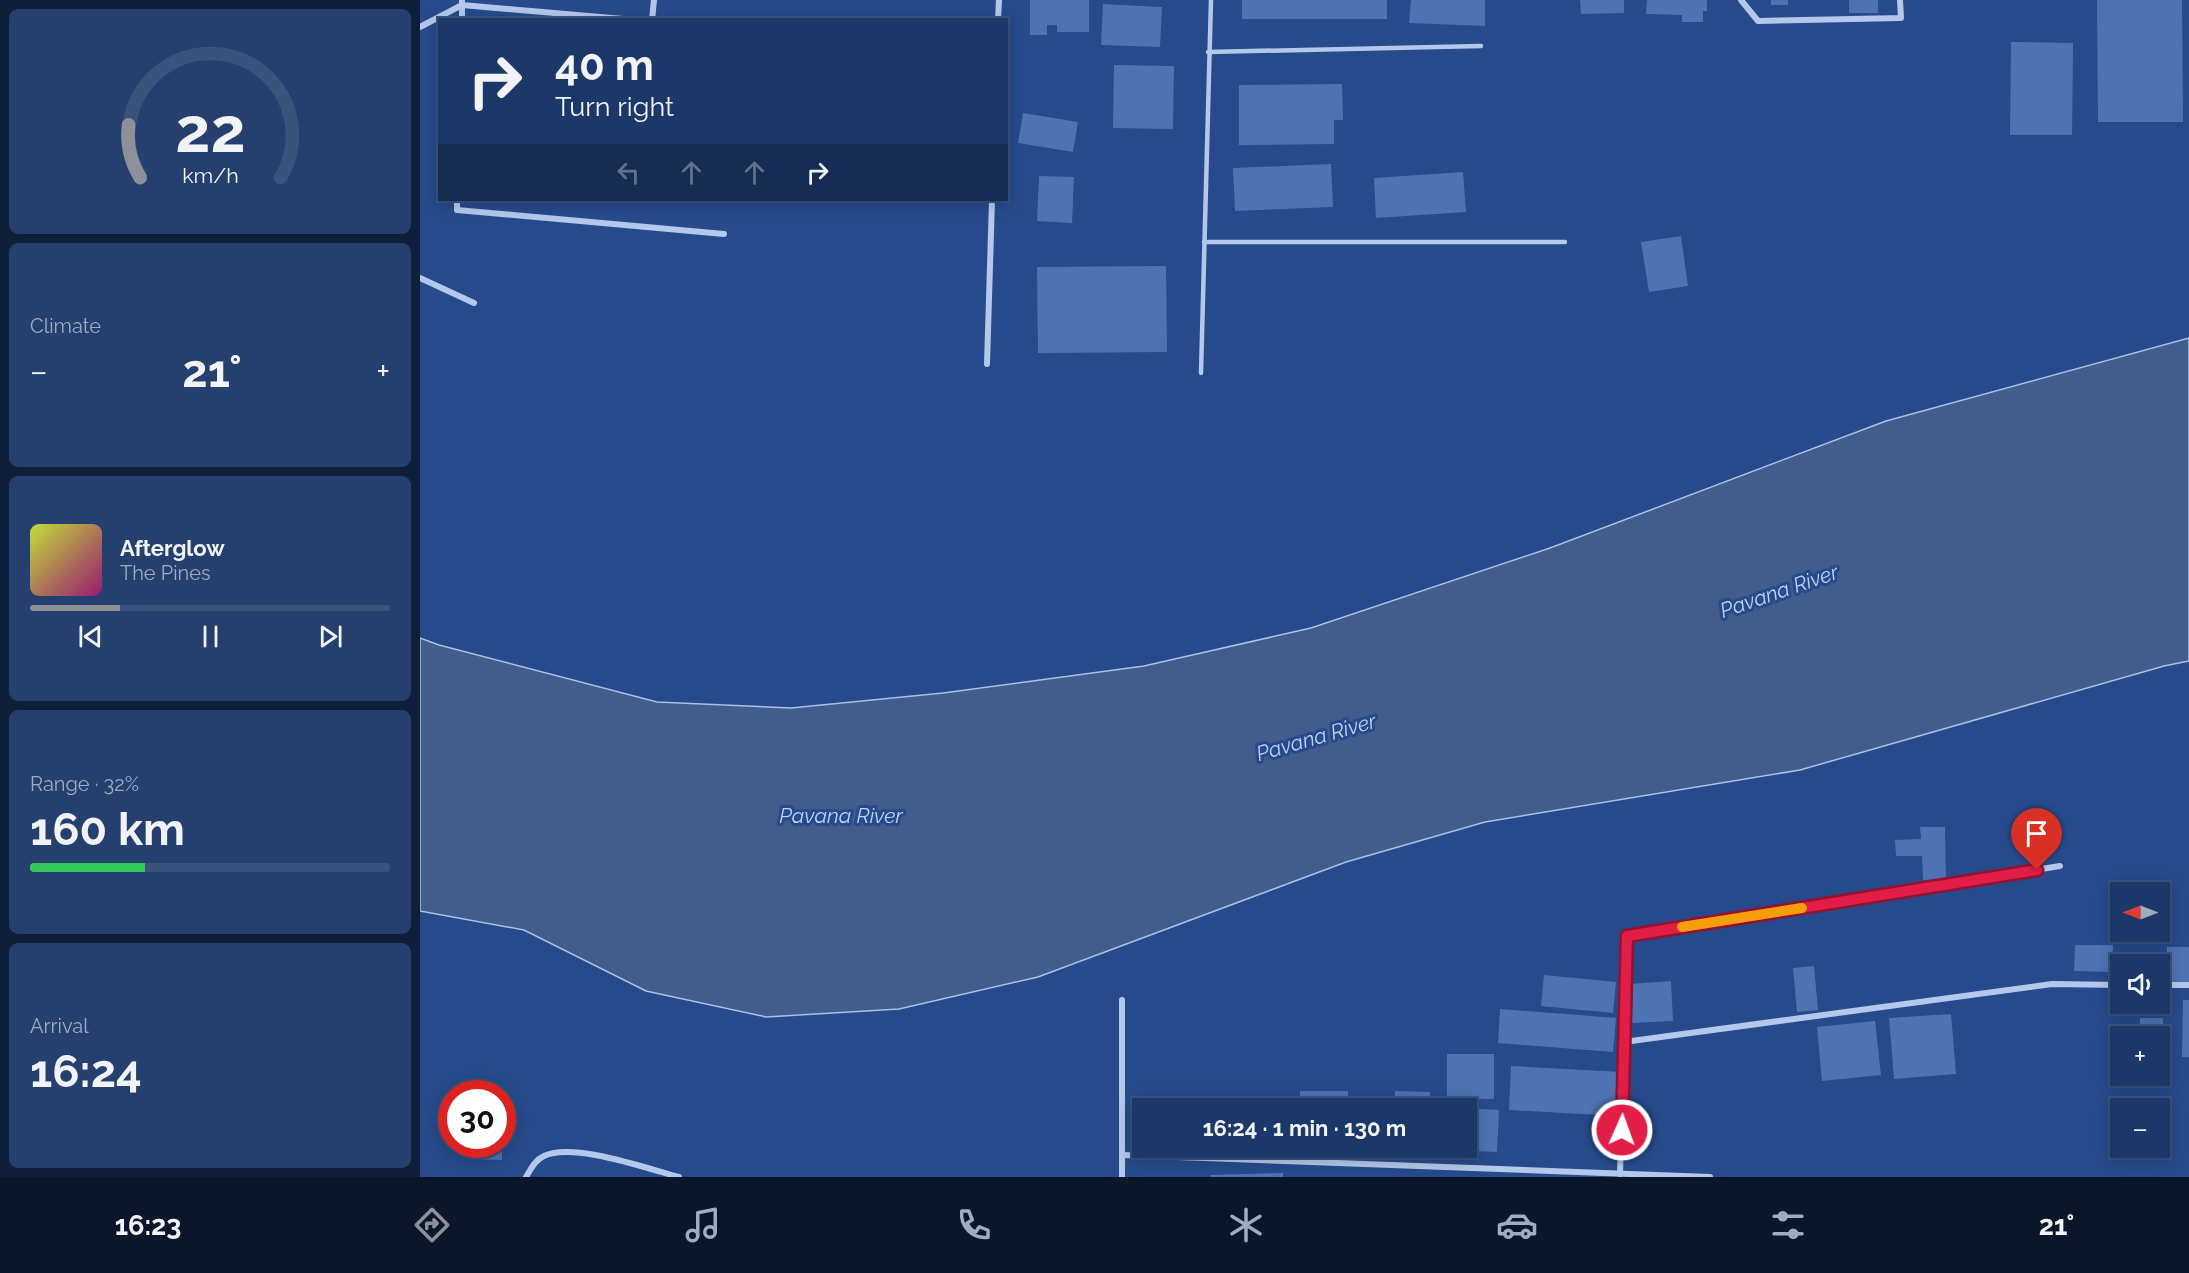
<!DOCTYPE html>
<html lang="en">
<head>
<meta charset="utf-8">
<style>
	:root { --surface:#1c3868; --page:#253f6e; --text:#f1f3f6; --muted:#a0acc0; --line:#3a527c; --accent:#8c9099 }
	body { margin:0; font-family:Raleway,sans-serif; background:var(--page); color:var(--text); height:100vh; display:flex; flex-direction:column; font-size:22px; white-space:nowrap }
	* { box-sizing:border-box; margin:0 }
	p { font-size:20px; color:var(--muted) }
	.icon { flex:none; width:33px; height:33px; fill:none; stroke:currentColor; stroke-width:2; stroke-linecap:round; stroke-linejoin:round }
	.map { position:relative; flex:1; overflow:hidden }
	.drawer { display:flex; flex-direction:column; gap:9px; padding:9px; background:#0f1f39; width:420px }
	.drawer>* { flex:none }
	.guide { position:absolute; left:18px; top:18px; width:570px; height:183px; border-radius:0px; box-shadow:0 3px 15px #0003,0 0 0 2px var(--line); background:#1c3868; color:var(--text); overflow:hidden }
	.needle { width:39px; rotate:270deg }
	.controls { position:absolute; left:1690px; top:882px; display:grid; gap:12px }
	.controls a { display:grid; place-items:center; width:60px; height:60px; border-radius:0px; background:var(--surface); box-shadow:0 3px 15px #0003,0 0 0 2px var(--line); font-size:30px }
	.speed { position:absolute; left:18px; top:1080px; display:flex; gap:12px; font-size:30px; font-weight:700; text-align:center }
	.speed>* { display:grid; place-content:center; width:78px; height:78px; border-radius:50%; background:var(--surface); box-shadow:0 3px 15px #0003,0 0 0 2px var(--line); line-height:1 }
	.speed .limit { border:9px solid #d22; background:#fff; color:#111 }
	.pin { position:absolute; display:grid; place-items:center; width:51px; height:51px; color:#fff; margin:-62px -26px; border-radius:50% 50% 50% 0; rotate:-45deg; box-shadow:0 0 6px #0007 }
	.pin .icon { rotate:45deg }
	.me { position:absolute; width:66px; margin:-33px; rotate:2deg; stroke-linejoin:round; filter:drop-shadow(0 0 4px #0008) }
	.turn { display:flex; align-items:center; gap:21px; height:126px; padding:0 18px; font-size:27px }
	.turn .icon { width:78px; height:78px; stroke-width:2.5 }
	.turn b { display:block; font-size:42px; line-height:51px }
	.lanes { display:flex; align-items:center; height:57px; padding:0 18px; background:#0003; justify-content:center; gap:30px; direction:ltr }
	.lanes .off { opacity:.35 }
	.big { font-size:45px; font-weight:700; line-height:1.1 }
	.drawer .widget { flex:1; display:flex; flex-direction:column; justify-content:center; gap:9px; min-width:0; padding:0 21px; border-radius:9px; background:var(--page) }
	.drawer .dial { align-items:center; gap:0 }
	.dial svg { height:156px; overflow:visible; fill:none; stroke:var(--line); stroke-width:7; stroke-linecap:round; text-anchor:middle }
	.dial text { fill:var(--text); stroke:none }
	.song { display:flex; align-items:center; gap:18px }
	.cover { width:72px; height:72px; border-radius:9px; background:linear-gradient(135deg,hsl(70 70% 55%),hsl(320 70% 35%)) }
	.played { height:6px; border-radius:3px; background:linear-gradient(90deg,var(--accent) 25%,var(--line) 25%) }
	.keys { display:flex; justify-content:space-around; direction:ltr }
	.heat { display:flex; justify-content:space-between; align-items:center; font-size:33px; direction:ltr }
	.charge { height:9px; border-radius:4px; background:linear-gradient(90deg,#34c759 32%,var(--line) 0) }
	.trip { position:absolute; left:712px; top:1098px; width:345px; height:60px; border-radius:0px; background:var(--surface); box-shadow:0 3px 15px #0003,0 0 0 2px var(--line); font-weight:700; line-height:60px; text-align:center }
	.menu { display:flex; height:96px; justify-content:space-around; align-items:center; background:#0b162a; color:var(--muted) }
	.menu .icon { width:42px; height:42px }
	.menu .on { color:var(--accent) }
	.menu b { font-size:27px; color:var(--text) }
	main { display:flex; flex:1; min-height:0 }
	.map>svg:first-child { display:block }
</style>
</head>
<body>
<main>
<section class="drawer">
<div class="widget dial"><svg viewBox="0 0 100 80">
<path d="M14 69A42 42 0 1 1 86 69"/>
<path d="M14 69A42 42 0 0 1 8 42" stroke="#8c9099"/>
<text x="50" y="56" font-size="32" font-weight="700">22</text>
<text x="50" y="72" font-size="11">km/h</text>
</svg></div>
<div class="widget"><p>Climate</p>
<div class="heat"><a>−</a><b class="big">21°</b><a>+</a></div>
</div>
<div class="widget">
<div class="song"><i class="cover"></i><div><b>Afterglow</b><p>The Pines</p></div></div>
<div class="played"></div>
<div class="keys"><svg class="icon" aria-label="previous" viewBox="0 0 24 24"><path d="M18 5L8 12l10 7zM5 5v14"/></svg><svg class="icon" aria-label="pause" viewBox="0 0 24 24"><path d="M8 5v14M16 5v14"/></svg><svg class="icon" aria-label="next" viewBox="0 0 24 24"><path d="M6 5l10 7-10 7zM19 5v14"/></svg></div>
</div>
<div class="widget"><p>Range · 32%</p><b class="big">160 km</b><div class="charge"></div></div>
<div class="widget"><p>Arrival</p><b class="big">16:24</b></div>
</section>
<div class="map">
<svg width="1769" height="1177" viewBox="0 0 1769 1177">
	<rect width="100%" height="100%" fill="#264a8b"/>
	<polygon fill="#425c8b" stroke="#a8c2ea" stroke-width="1.5" points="1769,338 1769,661 1744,666 1380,770 1065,822 926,862 618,977 479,1009 346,1017 226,991 104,930 0,911 0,638 19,645 237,702 371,708 523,693 724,666 891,628 1130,548 1466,421"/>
	<g fill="#4e73b2">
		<polygon points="610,0 669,0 669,32 637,32 637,25 627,25 627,35 610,35"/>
		<rect x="822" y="0" width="145" height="19"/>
		<polygon points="991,0 1065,0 1065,26 989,23"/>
		<polygon points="1160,0 1204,0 1204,13 1161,14"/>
		<polygon points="1227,0 1287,0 1287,11 1283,11 1283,22 1262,22 1262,15 1226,14"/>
		<rect x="1351" y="0" width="17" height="5"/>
		<rect x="1429" y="0" width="29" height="13"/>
		<polygon points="1677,0 1762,0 1763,122 1678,122"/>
		<polygon points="683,4 742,7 740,47 681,45"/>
		<polygon points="1591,42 1653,43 1652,135 1590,135"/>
		<polygon points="694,65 754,66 753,129 693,128"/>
		<polygon points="922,84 923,120 914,120 914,144 819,145 819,85"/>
		<polygon points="603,113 658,122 653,152 598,143"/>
		<polygon points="911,164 913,207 815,211 813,168"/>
		<polygon points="1043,172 1046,212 956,218 954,178"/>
		<polygon points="619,176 654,177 652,223 617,221"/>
		<polygon points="1261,236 1268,286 1229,292 1221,242"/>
		<polygon points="746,266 747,352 618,353 617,267"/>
		<polygon points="1500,827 1525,827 1526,879 1503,880 1502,856 1476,856 1475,840 1501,839"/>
		<polygon points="1655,945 1693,945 1692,972 1654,971"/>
		<rect x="1747" y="947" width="22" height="36"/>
		<polygon points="1394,966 1398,1010 1377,1012 1373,968"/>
		<polygon points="1124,975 1196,982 1193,1013 1121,1006"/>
		<polygon points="1251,981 1253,1021 1212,1023 1210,984"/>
		<polygon points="1763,1000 1769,1000 1769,1057 1762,1057"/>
		<polygon points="1080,1009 1196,1018 1193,1052 1078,1043"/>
		<polygon points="1531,1014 1536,1074 1474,1079 1469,1018"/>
		<polygon points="1720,1018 1743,1018 1743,1058 1740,1057 1740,1036 1720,1036"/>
		<polygon points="1455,1021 1461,1075 1402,1081 1397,1027"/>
		<rect x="1027" y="1054" width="47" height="45"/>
		<polygon points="1091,1066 1201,1072 1199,1116 1089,1110"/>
		<rect x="880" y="1091" width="48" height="17"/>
		<polygon points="975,1091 1010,1092 1010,1108 975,1108"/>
		<polygon points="1047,1108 1079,1110 1077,1152 1034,1150 1047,1148"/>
		<polygon points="47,1144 82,1144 82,1160 47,1159"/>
		<polygon points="977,1148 1012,1148 1012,1155 977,1154"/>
		<polygon points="863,1173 863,1177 791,1177 790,1175"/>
	</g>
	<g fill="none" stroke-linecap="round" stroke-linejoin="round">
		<g stroke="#b3c8ea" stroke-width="4.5">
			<polyline points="788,52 1061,46"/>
			<polyline points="784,242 1145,242"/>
			<polyline points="781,373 791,0"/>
		</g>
		<g stroke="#b3c8ea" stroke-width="6">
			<polyline points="1321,0 1338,21 1481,18 1480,0"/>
			<polyline points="42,20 42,0"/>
			<polyline points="232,20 234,0"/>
			<polyline points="578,20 579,0"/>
			<polyline points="0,27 42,5 215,20"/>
			<polyline points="37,200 37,210 304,234"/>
			<polyline points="0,278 54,303"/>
			<polyline points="567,364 572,200"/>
			<polyline points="1740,985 1769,985"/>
			<polyline points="702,1000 702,1177"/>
			<polyline points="1204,1042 1632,984 1701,985"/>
			<polyline points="702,1155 1290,1177"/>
			<polyline points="1200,1174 1207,936 1640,866"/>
			<path d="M106,1177C111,1169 115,1160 124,1156C153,1142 228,1169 259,1177"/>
		</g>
	</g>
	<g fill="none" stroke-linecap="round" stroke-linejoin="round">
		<g stroke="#92132f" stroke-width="15">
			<polyline id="route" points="1202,1130 1207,936 1617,870"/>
		</g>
		<use href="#route" stroke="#e11d48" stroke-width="10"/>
		<polyline stroke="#f59e0b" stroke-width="10" points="1262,927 1382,908"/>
	</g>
	<g text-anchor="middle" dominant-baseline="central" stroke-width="6" stroke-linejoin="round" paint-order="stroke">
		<g font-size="21" font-style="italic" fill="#bfd2f1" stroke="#264a8b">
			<text transform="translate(1359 591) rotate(-19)">Pavana River</text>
			<text transform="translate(896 737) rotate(-16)">Pavana River</text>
			<text x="421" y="815">Pavana River</text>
		</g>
	</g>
</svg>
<div class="controls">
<a><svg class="needle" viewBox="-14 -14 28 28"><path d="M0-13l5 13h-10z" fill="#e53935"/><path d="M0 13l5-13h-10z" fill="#a0acc0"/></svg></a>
<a><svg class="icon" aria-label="sound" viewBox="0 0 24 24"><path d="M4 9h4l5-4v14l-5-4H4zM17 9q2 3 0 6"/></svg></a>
<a>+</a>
<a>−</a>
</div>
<div class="speed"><div class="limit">30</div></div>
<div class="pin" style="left:1617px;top:870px;background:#d93025"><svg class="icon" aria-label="arrive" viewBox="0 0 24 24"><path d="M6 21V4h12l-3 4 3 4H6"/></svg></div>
<svg class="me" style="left:1202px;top:1130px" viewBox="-20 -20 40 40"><circle r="17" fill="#e11d48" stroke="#fff" stroke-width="3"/><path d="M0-11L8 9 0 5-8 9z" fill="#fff"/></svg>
<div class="trip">16:24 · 1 min · 130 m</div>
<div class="guide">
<div class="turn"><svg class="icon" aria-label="right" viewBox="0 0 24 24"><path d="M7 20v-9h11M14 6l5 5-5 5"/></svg><div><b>40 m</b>Turn right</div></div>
<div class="lanes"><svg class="icon off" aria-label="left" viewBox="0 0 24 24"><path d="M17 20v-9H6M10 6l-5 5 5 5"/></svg><svg class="icon off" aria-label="ahead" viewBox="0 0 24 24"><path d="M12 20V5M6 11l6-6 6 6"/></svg><svg class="icon off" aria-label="ahead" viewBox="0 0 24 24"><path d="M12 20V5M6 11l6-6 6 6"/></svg><svg class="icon" aria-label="right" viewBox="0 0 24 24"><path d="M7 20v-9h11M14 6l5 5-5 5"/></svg></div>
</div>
</div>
</main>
<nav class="menu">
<b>16:23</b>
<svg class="icon on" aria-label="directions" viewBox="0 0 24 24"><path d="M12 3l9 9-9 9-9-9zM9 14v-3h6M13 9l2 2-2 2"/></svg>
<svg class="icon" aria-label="music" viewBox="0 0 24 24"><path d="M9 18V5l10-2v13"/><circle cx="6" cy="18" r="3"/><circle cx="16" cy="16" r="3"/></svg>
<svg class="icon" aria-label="phone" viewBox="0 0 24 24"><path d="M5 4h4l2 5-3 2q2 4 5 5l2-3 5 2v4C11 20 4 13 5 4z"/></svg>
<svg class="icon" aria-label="climate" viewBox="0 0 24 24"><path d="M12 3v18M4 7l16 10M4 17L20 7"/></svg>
<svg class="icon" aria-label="car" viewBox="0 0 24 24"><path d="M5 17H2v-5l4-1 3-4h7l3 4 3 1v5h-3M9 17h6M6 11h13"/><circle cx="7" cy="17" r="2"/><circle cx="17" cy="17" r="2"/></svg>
<svg class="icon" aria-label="filters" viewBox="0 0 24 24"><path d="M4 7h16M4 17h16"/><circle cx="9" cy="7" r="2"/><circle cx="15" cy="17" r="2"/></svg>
<b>21°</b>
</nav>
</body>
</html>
